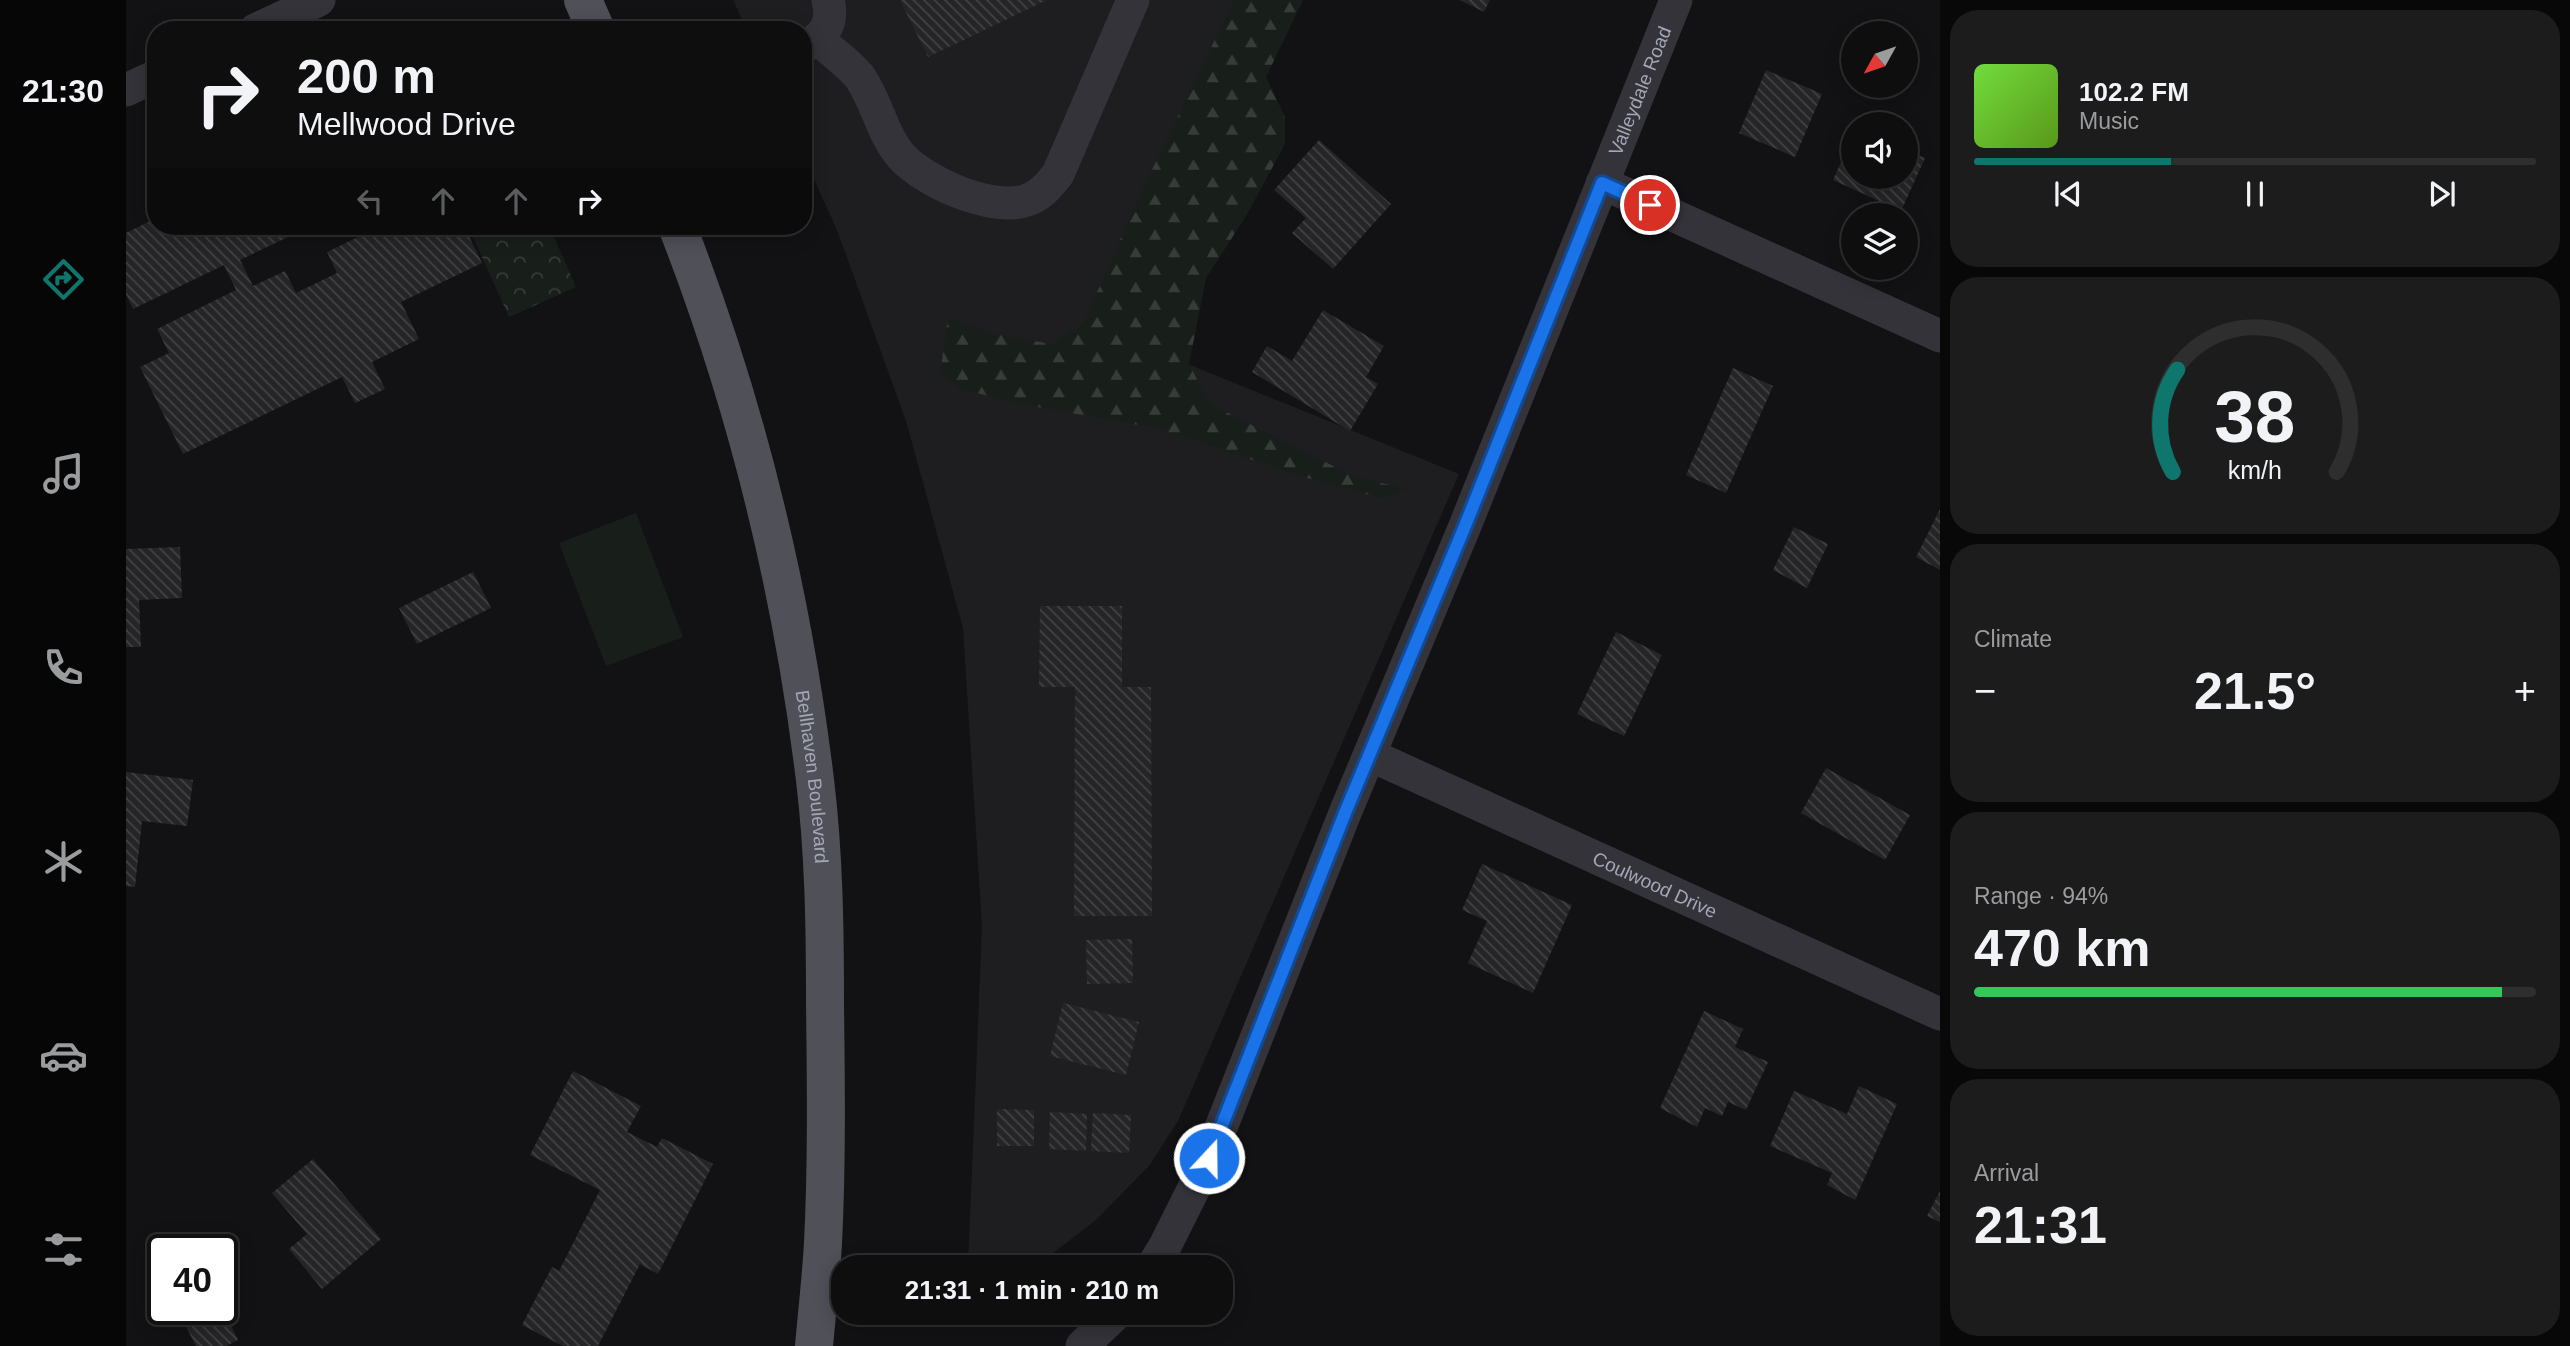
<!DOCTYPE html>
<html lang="en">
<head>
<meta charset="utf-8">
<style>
	:root { --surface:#0e0e0f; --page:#1c1c1d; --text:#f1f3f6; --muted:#9b9c9e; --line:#2e2e2f; --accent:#0f766e }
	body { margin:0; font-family:Helvetica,sans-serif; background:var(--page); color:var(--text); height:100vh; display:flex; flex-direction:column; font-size:26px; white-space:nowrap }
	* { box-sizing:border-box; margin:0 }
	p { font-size:23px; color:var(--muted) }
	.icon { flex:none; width:38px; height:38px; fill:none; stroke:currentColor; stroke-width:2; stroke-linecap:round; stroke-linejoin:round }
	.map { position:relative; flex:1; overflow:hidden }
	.details { display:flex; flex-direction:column; gap:10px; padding:10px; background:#080808; width:630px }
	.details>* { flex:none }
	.top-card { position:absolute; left:21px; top:21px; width:665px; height:214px; border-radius:28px; box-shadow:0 4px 18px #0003,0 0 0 2px var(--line); background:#0e0e0f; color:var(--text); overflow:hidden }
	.needle { width:46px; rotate:230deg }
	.buttons { position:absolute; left:1715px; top:21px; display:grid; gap:14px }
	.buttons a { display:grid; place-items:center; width:77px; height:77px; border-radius:50%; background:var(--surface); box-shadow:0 4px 18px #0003,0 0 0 2px var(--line); font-size:35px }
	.speed { position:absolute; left:21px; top:1234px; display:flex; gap:14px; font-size:35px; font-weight:700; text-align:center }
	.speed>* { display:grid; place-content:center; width:91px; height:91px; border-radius:50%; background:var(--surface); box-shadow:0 4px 18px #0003,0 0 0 2px var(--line); line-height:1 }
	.speed .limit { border:4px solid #111; border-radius:10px; background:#fff; color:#111 }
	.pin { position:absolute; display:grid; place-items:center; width:60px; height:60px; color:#fff; margin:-30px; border:4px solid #fff; border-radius:50%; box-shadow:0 2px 7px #0007 }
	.me { position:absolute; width:77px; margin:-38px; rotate:21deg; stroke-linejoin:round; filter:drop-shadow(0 0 5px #0008) }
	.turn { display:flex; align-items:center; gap:24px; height:147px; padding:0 35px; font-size:32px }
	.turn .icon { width:91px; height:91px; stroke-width:2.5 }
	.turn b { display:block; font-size:49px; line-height:60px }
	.lanes { display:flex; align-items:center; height:66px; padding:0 35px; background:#0003; justify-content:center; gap:35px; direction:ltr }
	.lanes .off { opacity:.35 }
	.big { font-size:52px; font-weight:700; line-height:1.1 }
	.details .tile { flex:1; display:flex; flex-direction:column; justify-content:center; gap:10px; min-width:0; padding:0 24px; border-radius:28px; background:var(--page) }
	.details .dial { align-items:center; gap:0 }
	.dial svg { height:182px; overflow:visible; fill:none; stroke:var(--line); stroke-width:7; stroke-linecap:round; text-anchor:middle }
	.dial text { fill:var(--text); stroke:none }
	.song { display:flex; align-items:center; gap:21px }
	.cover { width:84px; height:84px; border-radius:10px; background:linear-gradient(135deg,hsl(100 70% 55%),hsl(90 70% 35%)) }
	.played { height:7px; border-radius:4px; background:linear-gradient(90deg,var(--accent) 35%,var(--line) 35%) }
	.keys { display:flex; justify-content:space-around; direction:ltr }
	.heat { display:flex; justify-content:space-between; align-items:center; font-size:38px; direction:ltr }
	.charge { height:10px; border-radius:5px; background:linear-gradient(90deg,#34c759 94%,var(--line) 0) }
	.trip { position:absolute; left:705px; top:1255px; width:402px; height:70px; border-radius:28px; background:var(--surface); box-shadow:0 4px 18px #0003,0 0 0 2px var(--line); font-weight:700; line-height:70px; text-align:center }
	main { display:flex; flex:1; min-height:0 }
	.menu { display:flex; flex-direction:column; width:126px; justify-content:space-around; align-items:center; background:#060606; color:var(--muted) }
	.menu .icon { width:49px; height:49px }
	.menu .active { color:var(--accent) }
	.menu b { font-size:32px; color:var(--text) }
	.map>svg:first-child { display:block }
</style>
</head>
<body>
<main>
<nav class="menu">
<b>21:30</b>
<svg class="icon active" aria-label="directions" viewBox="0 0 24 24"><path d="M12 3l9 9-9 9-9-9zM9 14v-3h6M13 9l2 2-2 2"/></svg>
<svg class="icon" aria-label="music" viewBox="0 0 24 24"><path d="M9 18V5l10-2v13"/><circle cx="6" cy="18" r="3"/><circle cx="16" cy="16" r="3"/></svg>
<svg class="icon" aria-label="phone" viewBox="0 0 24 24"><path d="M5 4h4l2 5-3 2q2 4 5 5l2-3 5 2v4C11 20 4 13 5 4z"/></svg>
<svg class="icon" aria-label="climate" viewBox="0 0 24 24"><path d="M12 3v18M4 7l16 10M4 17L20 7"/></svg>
<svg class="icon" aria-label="car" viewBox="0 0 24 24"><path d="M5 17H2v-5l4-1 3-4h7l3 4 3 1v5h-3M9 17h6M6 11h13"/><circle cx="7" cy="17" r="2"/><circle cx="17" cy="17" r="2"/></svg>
<svg class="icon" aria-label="filters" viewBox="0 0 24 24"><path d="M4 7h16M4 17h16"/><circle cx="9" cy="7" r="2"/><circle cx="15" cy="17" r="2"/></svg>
</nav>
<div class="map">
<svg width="1814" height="1346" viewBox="0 0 1814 1346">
	<defs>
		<pattern id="forest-firs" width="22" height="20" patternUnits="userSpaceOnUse" patternTransform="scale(1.75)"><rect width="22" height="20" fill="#181f1a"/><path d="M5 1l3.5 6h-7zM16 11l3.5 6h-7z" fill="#363d39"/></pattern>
		<pattern id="park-crowns" width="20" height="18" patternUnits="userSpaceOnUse" patternTransform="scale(1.75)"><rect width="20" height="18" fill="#181f1a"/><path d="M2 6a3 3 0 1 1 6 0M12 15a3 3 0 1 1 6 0" fill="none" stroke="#363d39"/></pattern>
		<pattern id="building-back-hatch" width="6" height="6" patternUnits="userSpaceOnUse" patternTransform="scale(1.75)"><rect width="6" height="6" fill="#252528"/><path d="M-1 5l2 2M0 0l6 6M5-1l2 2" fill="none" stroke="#424245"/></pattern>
	</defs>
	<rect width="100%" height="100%" fill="#121214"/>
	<polygon fill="#1e1e21" points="607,0 1137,0 1010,343 1333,474 1052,1121 1023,1166 970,1220 909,1267 842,1267 856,926 837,628 780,421 711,230 677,155 677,30 621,30"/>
	<polygon fill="url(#forest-firs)" points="1108,0 1177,0 1140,77 1159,117 1159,144 1120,216 1080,278 1063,364 1084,404 1227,476 1280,489 1258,499 1167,474 1035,429 895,404 835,389 814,375 822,317 868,334 925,344 958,322 1011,201"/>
	<polygon fill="url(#park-crowns)" points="342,226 423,226 450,287 383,317"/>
	<polygon fill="#181f1a" points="510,513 557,637 480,666 433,543"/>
	<g fill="url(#building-back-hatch)">
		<polygon points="774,0 921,0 802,57"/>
		<polygon points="1334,0 1364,0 1358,12"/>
		<polygon points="1640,70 1696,94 1669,157 1613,133"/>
		<polygon points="1727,135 1727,177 1780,177 1780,150 1799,158 1775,211 1707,180"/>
		<polygon points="1193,140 1265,204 1207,269 1166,233 1180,218 1148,190"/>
		<polygon points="30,218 30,226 177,226 179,229 114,260 127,286 159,271 170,293 211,273 201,252 234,236 229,226 338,226 356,263 275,302 293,339 246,362 259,389 229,403 216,377 57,454 14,367 43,353 31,329 110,290 98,265 7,309 0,294 0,233"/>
		<polygon points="1197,310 1258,346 1240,377 1252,384 1224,431 1126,372 1141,346 1166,361"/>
		<polygon points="1607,368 1647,386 1600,493 1560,475"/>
		<polygon points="1814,509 1814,570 1790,557"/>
		<polygon points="1668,527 1702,544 1681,588 1647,570"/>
		<polygon points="54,547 56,598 13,600 15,647 0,647 0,549"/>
		<polygon points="347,572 365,608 291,644 273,608"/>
		<polygon points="914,606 996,606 996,687 1025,687 1026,916 948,916 949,687 913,687"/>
		<polygon points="1490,632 1536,655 1498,736 1451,714"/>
		<polygon points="1700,768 1784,815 1759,860 1675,813"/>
		<polygon points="0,772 67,780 61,826 16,821 9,887 0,886"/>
		<polygon points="1356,864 1446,905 1407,993 1342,963 1361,921 1336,910"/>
		<polygon points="1006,939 1007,983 961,984 960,940"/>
		<polygon points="937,1003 1013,1022 1000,1075 924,1056"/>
		<polygon points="1578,1011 1617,1029 1609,1047 1642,1062 1620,1110 1602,1102 1596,1116 1579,1108 1571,1127 1534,1108"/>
		<polygon points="447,1071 515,1106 501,1132 531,1147 536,1138 587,1164 532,1274 514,1264 472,1346 437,1346 396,1325 426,1267 433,1271 474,1190 404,1155"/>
		<polygon points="1733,1086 1771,1104 1729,1200 1701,1185 1706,1173 1644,1146 1668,1091 1721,1114"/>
		<polygon points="871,1109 908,1110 908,1146 871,1146"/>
		<polygon points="924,1112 961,1114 960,1151 923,1149"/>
		<polygon points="967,1113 1005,1115 1003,1153 965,1151"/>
		<polygon points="187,1159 255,1239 196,1289 163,1249 181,1234 146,1193"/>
		<polygon points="1814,1191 1814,1222 1801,1216"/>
		<polygon points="72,1309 97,1309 112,1340 100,1346 70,1346 55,1317"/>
	</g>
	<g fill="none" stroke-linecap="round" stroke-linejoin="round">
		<g stroke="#333339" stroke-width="33">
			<polyline points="129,30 193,0"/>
			<path d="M693,40C706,52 722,63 733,76C751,101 756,135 776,157C800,183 870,214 904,199C916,194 924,184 932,174L1007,0"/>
			<path d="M677,47C698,38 708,23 702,0"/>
			<polyline points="0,90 30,76"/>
			<polyline points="1476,183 1814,336"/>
			<path id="s1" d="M1244,755L1814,1014"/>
			<path id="s2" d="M1026,1267L1039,1246L1083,1158L1219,813L1339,526L1550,0"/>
			<polyline points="956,1346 992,1312"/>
		</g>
		<g stroke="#4f5058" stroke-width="38">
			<polyline points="457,0 470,30"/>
			<path id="s3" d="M551,226C620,403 666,591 689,780C698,854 699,928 699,1003C700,1083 701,1163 697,1243C695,1278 691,1312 688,1346"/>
		</g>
	</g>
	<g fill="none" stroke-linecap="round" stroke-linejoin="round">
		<g stroke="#114b97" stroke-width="18">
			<polyline id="route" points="1083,1158 1219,813 1339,526 1476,183 1524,205"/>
		</g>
		<use href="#route" stroke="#1a73e8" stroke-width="12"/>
	</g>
	<g text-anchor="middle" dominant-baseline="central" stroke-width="7" stroke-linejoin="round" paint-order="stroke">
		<g font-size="19" fill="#a3a6b5" stroke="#0d0d0f">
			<text stroke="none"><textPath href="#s2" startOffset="1274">Valleydale Road</textPath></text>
			<text stroke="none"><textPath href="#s3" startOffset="569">Bellhaven Boulevard</textPath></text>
			<text stroke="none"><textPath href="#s1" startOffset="313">Coulwood Drive</textPath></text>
		</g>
	</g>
</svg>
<div class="buttons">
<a><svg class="needle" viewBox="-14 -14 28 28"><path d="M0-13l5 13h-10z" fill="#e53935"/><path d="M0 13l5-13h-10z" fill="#9b9c9e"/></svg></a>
<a><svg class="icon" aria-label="sound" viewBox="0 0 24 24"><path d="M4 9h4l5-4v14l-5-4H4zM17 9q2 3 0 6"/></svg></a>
<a><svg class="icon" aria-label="layers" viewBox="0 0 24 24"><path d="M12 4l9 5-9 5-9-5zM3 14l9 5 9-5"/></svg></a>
</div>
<div class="speed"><div class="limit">40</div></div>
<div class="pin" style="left:1524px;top:205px;background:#d93025"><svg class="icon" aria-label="arrive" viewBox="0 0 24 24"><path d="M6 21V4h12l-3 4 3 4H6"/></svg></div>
<svg class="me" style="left:1083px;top:1158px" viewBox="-20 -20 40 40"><circle r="17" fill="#1a73e8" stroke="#fff" stroke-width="3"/><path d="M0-11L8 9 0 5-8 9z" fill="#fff"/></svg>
<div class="trip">21:31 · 1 min · 210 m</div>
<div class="top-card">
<div class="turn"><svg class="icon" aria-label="right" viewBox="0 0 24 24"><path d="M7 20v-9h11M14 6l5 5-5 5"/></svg><div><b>200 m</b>Mellwood Drive</div></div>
<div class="lanes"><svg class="icon off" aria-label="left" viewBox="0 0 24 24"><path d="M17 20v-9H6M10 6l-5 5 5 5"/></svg><svg class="icon off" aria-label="ahead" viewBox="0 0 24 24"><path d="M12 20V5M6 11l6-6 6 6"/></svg><svg class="icon off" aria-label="ahead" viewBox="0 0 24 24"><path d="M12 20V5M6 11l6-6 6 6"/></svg><svg class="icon" aria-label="right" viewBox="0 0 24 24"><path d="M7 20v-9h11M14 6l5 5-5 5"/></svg></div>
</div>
</div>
<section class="details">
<div class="tile">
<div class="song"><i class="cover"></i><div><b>102.2 FM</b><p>Music</p></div></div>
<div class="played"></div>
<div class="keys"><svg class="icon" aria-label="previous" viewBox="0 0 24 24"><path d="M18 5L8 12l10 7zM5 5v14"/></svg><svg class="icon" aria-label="pause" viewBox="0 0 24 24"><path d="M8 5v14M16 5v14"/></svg><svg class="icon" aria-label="next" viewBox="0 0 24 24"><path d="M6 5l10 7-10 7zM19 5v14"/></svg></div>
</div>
<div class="tile dial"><svg viewBox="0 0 100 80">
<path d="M14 69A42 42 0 1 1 86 69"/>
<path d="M14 69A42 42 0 0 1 16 24" stroke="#0f766e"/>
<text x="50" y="56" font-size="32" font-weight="700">38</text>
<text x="50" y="72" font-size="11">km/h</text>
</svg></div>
<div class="tile"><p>Climate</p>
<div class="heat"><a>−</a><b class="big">21.5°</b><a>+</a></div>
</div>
<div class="tile"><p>Range · 94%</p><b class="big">470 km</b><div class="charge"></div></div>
<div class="tile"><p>Arrival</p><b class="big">21:31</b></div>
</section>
</main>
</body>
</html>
